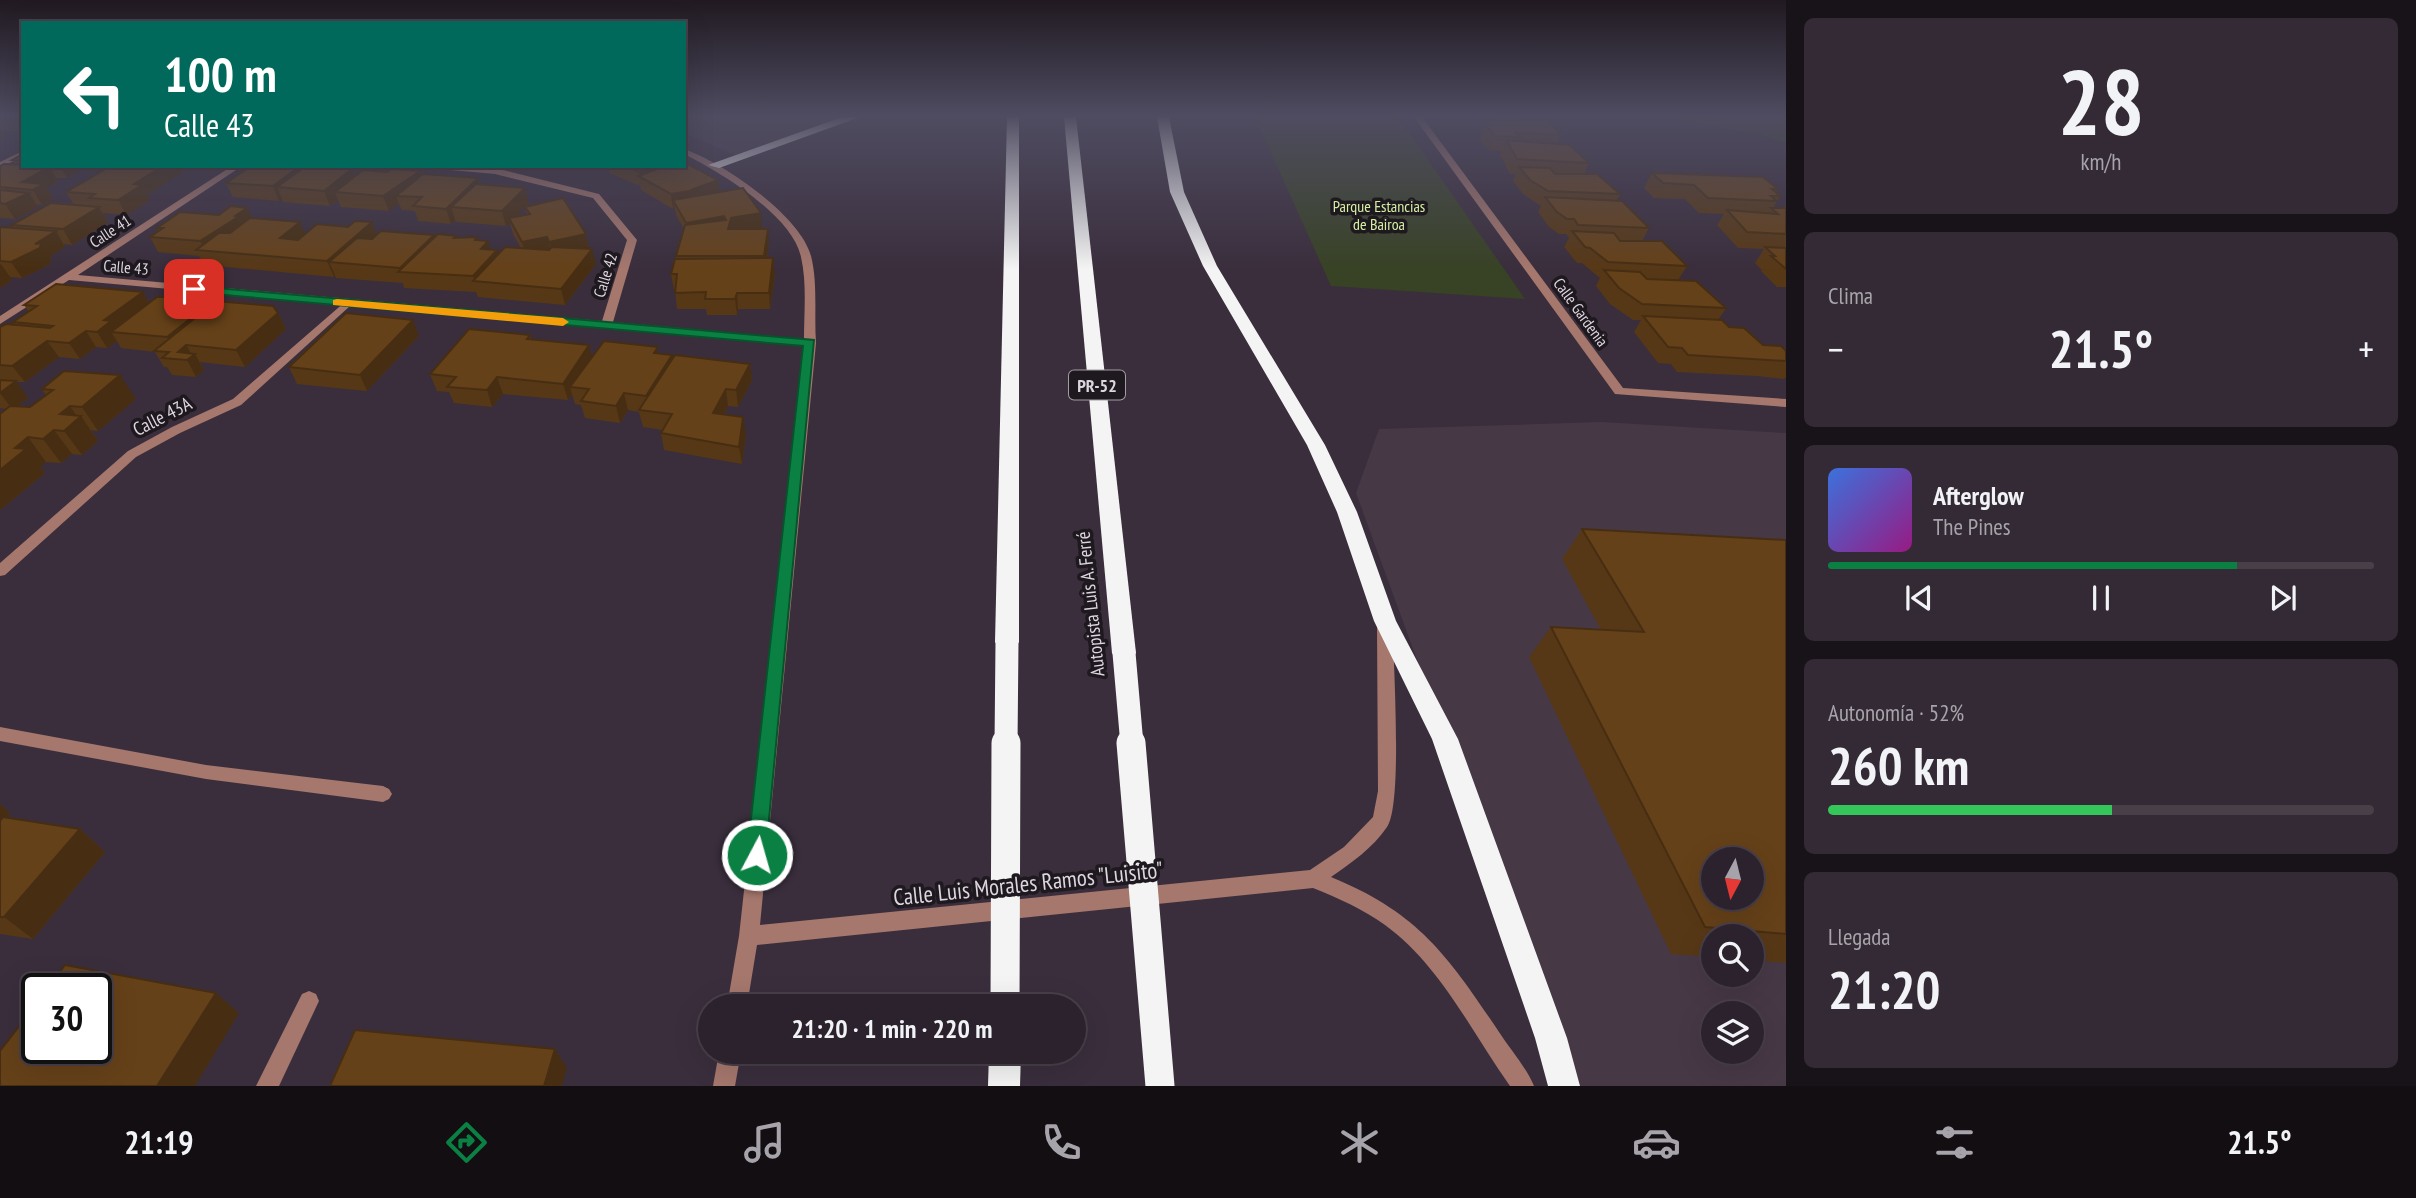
<!DOCTYPE html>
<html lang="es">
<head>
<meta charset="utf-8">
<style>
	:root { --surface:#2c222d; --page:#342a35; --text:#f1f3f6; --muted:#a6a4aa; --line:#483f49; --accent:#0b8043 }
	body { margin:0; font-family:"PT Sans Narrow",sans-serif; background:var(--page); color:var(--text); height:100vh; display:flex; flex-direction:column; font-size:26px; white-space:nowrap }
	* { box-sizing:border-box; margin:0 }
	p { font-size:23px; color:var(--muted) }
	.icon { flex:none; width:38px; height:38px; fill:none; stroke:currentColor; stroke-width:2; stroke-linecap:round; stroke-linejoin:round }
	.map { position:relative; flex:1; overflow:hidden }
	.sheet { display:flex; flex-direction:column; gap:18px; padding:18px; background:#181319; width:630px }
	.sheet>* { flex:none }
	.hud { position:absolute; left:21px; top:21px; width:665px; height:147px; border-radius:0px; box-shadow:0 7px 28px #0002,0 0 0 2px var(--line); background:#00695c; color:#fff; overflow:hidden }
	.needle { width:46px; rotate:187deg }
	.tools { position:absolute; left:1701px; top:847px; display:grid; gap:14px }
	.tools a { display:grid; place-items:center; width:63px; height:63px; border-radius:50%; background:var(--surface); box-shadow:0 7px 28px #0002,0 0 0 2px var(--line); font-size:35px }
	.speed { position:absolute; left:21px; top:973px; display:flex; gap:14px; font-size:35px; font-weight:700; text-align:center }
	.speed>* { display:grid; place-content:center; width:91px; height:91px; border-radius:50%; background:var(--surface); box-shadow:0 7px 28px #0002,0 0 0 2px var(--line); line-height:1 }
	.speed .limit { border:4px solid #111; border-radius:10px; background:#fff; color:#111 }
	.pin { position:absolute; display:grid; place-items:center; width:60px; height:60px; color:#fff; margin:-30px; border-radius:14px; box-shadow:0 4px 10px #0006 }
	.me { position:absolute; width:77px; margin:-38px; rotate:6deg; stroke-linejoin:round; filter:drop-shadow(0 0 5px #0008) }
	.turn { display:flex; align-items:center; gap:24px; height:147px; padding:0 28px; font-size:32px }
	.turn .icon { width:91px; height:91px; stroke-width:2.5 }
	.turn b { display:block; font-size:49px; line-height:60px }
	.big { font-size:52px; font-weight:700; line-height:1.1 }
	.sheet .card { flex:1; display:flex; flex-direction:column; justify-content:center; gap:10px; min-width:0; padding:0 24px; border-radius:10px; background:var(--page) }
	.sheet .dial { align-items:center; gap:0 }
	.dial b { font-size:91px; line-height:1 }
	.song { display:flex; align-items:center; gap:21px }
	.cover { width:84px; height:84px; border-radius:10px; background:linear-gradient(135deg,hsl(220 70% 55%),hsl(310 70% 35%)) }
	.played { height:7px; border-radius:4px; background:linear-gradient(90deg,var(--accent) 75%,var(--line) 75%) }
	.keys { display:flex; justify-content:space-around; direction:ltr }
	.heat { display:flex; justify-content:space-between; align-items:center; font-size:38px; direction:ltr }
	.charge { height:10px; border-radius:5px; background:linear-gradient(90deg,#34c759 52%,var(--line) 0) }
	.trip { position:absolute; left:698px; top:994px; width:388px; height:70px; border-radius:35px; background:var(--surface); box-shadow:0 7px 28px #0002,0 0 0 2px var(--line); font-weight:700; line-height:70px; text-align:center }
	.tab-bar { display:flex; height:112px; justify-content:space-around; align-items:center; background:#120e12; color:var(--muted) }
	.tab-bar .icon { width:49px; height:49px }
	.tab-bar .current { color:var(--accent) }
	.tab-bar b { font-size:32px; color:var(--text) }
	main { display:flex; flex:1; min-height:0 }
	.map>svg:first-child { display:block }
</style>
</head>
<body>
<main>
<div class="map">
<svg width="1786" height="1086" viewBox="0 0 1786 1086">
	<rect width="100%" height="100%" fill="#3a2e3c"/>
	<g fill="#473845" fill-rule="evenodd">
		<polygon points="684,117 846,117 737,156 684,133"/>
		<path d="M1602,422L1786,433V1086H1573L1356,493L1379,429ZM1713,859H1752V898H1713ZM1713,936H1752V975H1713ZM1713,1013H1752V1052H1713Z"/>
	</g>
	<g fill="#384225">
		<polygon points="1255,117 1398,117 1525,299 1331,286"/>
		<polygon points="1658,117 1786,117 1786,143 1756,133"/>
	</g>
	<g fill="none" stroke-linecap="round" stroke-linejoin="round">
		<g fill="#a5776d" fill-rule="evenodd">
			<polygon points="346,301 350,302 350,306 241,405 180,433 136,457 5,575 0,576 0,563 128,451 172,427 233,399"/>
			<polygon points="0,727 206,765 383,786 389,789 392,794 389,799 383,802 206,779 0,741"/>
		</g>
		<g fill="#a5776d" fill-rule="evenodd">
			<polygon points="1414,117 1422,117 1623,388 1786,399 1786,407 1615,394"/>
			<path d="M684,149C722,162 800,215 811,256C818,283 814,315 816,343L760,925L1310,870L1344,847L1373,817L1378,791L1377,627L1380,623H1390L1393,627C1393,662 1403,804 1387,827C1373,848 1351,863 1331,877C1419,913 1448,956 1499,1032C1510,1049 1526,1067 1534,1086H1510C1471,1031 1440,965 1385,925C1363,909 1338,898 1313,888L757,945L747,1006H727L739,936L804,346L69,280L0,324V316L232,166H242L78,275L602,321L627,240L593,198L495,174L439,169L435,166L495,168L599,194L637,240L613,322L804,339C804,312 807,283 801,257C792,215 720,172 684,154Z"/>
			<polygon points="23,151 23,156 0,168 0,162"/>
			<polygon points="309,991 316,994 319,1001 279,1086 256,1086 302,994"/>
			<polygon points="719,1052 741,1052 735,1086 713,1086"/>
		</g>
		<g fill="#f4f4f4" fill-rule="evenodd">
			<polygon points="842,117 860,117 719,168 708,165"/>
			<polygon points="1007,117 1019,117 1019,642 1015,648 1007,651 999,648 995,642"/>
			<polygon points="1064,117 1076,117 1136,653 1132,659 1124,662 1116,659 1112,653"/>
			<polygon points="1157,117 1169,117 1184,192 1217,266 1325,445 1357,512 1396,621 1458,739 1567,1038 1580,1086 1548,1086 1535,1038 1432,739 1374,621 1337,512 1307,445 1203,266 1170,192"/>
			<polygon points="989,1052 1021,1052 1020,1086 988,1086"/>
		</g>
		<g stroke="#f4f4f4" stroke-width="23">
			<polyline points="1124,653 1132,745"/>
			<polyline points="1006,745 1007,642"/>
		</g>
		<g stroke="#f4f4f4" stroke-width="29">
			<polyline points="1131,743 1160,1086"/>
			<polyline points="1005,1006 1006,743"/>
		</g>
	</g>
	<g fill="#573816">
		<polygon points="0,117 23,117 23,132 2,130 6,137 0,140"/>
		<polygon points="1489,117 1507,117 1561,135 1557,144 1589,163 1584,174 1620,194 1616,201 1649,228 1642,241 1687,266 1678,280 1726,308 1718,320 1729,327 1763,345 1786,351 1786,377 1784,379 1757,376 1677,372 1671,364 1658,363 1634,332 1641,320 1633,320 1610,304 1596,286 1600,278 1582,263 1577,263 1564,247 1569,238 1566,234 1559,234 1549,227 1538,212 1541,206 1523,194 1513,181 1516,174 1510,174 1500,155 1501,151 1489,150 1480,140 1482,136 1481,134 1486,121 1488,121"/>
		<polygon points="23,154 23,166 88,166 67,178 56,178 58,182 47,188 53,199 42,205 37,204 38,207 15,219 0,218 0,166 15,164 12,160"/>
		<polygon points="251,166 304,166 305,167 353,168 356,176 387,172 420,171 422,174 478,178 480,184 529,203 515,217 527,215 525,207 586,234 589,249 596,264 565,305 478,297 476,292 404,288 403,283 336,278 335,275 334,277 204,265 199,256 158,252 150,237 159,231 157,228 252,218 305,234 434,235 434,237 456,236 457,238 478,241 491,250 498,254 521,248 513,234 510,223 506,226 456,222 455,220 451,224 418,221 415,211 402,210 399,204 389,211 341,207 338,200 330,206 283,202 282,199 279,201 233,197 226,183"/>
		<polygon points="586,166 684,166 720,192 762,228 757,229 769,244 767,258 775,274 770,309 738,309 737,315 707,315 706,309 677,309 675,290 674,290 671,274 676,259 676,256 684,229 676,215 675,209 673,209 641,190 640,186 609,173 608,168 603,170"/>
		<polygon points="1652,173 1778,189 1776,192 1780,196 1773,208 1786,208 1786,287 1777,287 1761,271 1762,270 1755,263 1764,249 1738,248 1717,225 1724,214 1699,213 1685,199 1654,198 1644,188"/>
		<polygon points="66,192 148,195 150,200 127,215 103,213 108,222 72,245 64,244 65,247 50,256 51,258 50,264 22,278 9,277 12,280 0,288 0,227 14,228 12,225 74,205"/>
		<polygon points="192,297 194,302 210,303 211,305 278,313 286,329 245,367 200,362 204,370 196,377 172,375 167,367 164,367 155,352 121,348 117,341 107,348 96,347 80,359 59,357 25,382 16,382 28,398 17,406 30,407 46,395 42,389 136,399 98,431 91,430 98,441 82,455 72,454 61,463 46,462 40,467 45,473 0,510 7,409 0,408 0,327 15,325 13,322 29,312 24,305 149,303"/>
		<polygon points="530,335 531,340 592,357 659,354 673,358 750,364 752,380 738,407 728,406 724,414 746,434 742,464 664,450 661,433 663,430 643,427 639,412 628,410 620,423 585,418 581,405 575,404 572,394 568,400 503,394 492,407 454,403 449,392 437,391 430,374"/>
		<polygon points="419,336 367,391 297,384 289,367"/>
		<polygon points="1582,529 1786,540 1786,963 1752,960 1752,936 1713,936 1713,957 1671,954 1529,657 1551,627 1601,630 1562,559"/>
		<polygon points="0,804 10,813 6,818 80,829 105,852 33,939 0,934"/>
	</g>
	<g fill="#472e12">
		<polygon points="17,117 23,117 23,130 16,118"/>
		<polygon points="0,127 6,137 0,140"/>
		<polygon points="60,166 88,166 67,178"/>
		<polygon points="163,166 192,166 148,195 150,200 127,215 118,200 134,184"/>
		<polygon points="300,166 304,166 309,179 277,187 282,199 279,201 273,186"/>
		<polygon points="651,166 679,166 639,176 639,172"/>
		<polygon points="50,167 58,182 47,188 53,199 42,205 33,190 22,182"/>
		<polygon points="353,168 358,183 335,192 338,200 330,206 324,191"/>
		<polygon points="420,171 425,185 396,196 399,204 389,211 383,196"/>
		<polygon points="478,178 482,192 451,207 455,220 451,224 446,209"/>
		<polygon points="718,180 720,195 673,200 675,209 673,209 671,194"/>
		<polygon points="525,188 529,203 511,222 509,218 510,223 506,226 502,211"/>
		<polygon points="29,193 38,207 15,219 5,204"/>
		<polygon points="99,207 108,222 72,245 63,229"/>
		<polygon points="247,208 254,223 205,250 200,241"/>
		<polygon points="761,213 762,228 733,234 728,229 731,218"/>
		<polygon points="724,216 726,231 688,238 686,223"/>
		<polygon points="300,222 307,238 287,254 280,238"/>
		<polygon points="372,222 378,238 329,262 335,275 334,277 327,261"/>
		<polygon points="768,229 769,244 765,271 764,256"/>
		<polygon points="56,231 65,247 50,256 51,258 50,264 22,278 11,262 35,244"/>
		<polygon points="586,234 589,249 553,257 549,242"/>
		<polygon points="434,235 439,251 401,272 400,268"/>
		<polygon points="547,237 551,252 526,258 522,242"/>
		<polygon points="488,241 493,256 497,250 502,266 475,281 473,276 481,249"/>
		<polygon points="592,249 596,264 565,305 561,289"/>
		<polygon points="773,258 775,274 770,309 769,293"/>
		<polygon points="1,264 12,280 0,288 0,265"/>
		<polygon points="143,292 152,308 111,332 117,341 107,348 97,332 104,320"/>
		<polygon points="737,293 738,309 737,315 735,299"/>
		<polygon points="192,297 200,312 210,303 219,319 187,346 192,356 195,354 204,370 196,377 187,360 177,354 167,337 186,301"/>
		<polygon points="278,313 286,329 245,367 236,350"/>
		<polygon points="413,320 419,336 367,391 360,375"/>
		<polygon points="86,331 96,347 80,359 69,343"/>
		<polygon points="47,341 59,357 25,382 12,366"/>
		<polygon points="589,345 593,362 570,387 572,394 568,400 563,384"/>
		<polygon points="672,355 675,372 649,411 646,396"/>
		<polygon points="750,364 752,380 738,407 736,390"/>
		<polygon points="120,375 136,399 98,431 82,407"/>
		<polygon points="497,377 503,394 492,407 487,390"/>
		<polygon points="16,381 28,398 13,410 0,393"/>
		<polygon points="726,389 728,406 715,430 713,413"/>
		<polygon points="624,393 628,410 620,423 616,406"/>
		<polygon points="70,406 79,419 81,416 98,441 82,455 64,431 60,414"/>
		<polygon points="743,417 746,434 742,464 739,447"/>
		<polygon points="54,430 72,454 61,463 43,439"/>
		<polygon points="28,437 46,462 40,467 45,473 0,510 0,470 15,448"/>
		<polygon points="0,804 10,813 1,823 0,846"/>
		<polygon points="80,829 105,852 33,939 4,917"/>
		<polygon points="216,993 239,1013 195,1086 157,1086"/>
		<polygon points="555,1049 567,1068 562,1086 544,1086"/>
	</g>
	<g fill="#654119" stroke="#472e12" stroke-width="2" fill-rule="evenodd">
		<polygon points="1490,117 1548,119 1561,135 1516,133 1521,137 1495,136 1486,126 1491,126 1486,121 1493,121"/>
		<polygon points="1506,140 1570,145 1589,163 1517,159"/>
		<polygon points="23,154 23,161 12,160"/>
		<polygon points="684,162 718,180 689,191 671,194 638,176 666,166 684,166"/>
		<polygon points="4,164 23,165 23,166 50,167 22,182 44,184 33,190 0,187 0,166"/>
		<polygon points="111,166 163,166 134,184 142,185 118,200 89,198 95,194 66,192"/>
		<polygon points="251,166 300,166 273,186 226,183"/>
		<polygon points="306,166 323,166 353,168 324,191 277,187"/>
		<polygon points="625,166 651,166 639,172"/>
		<polygon points="1519,167 1550,168 1555,174 1597,174 1620,194 1548,191 1530,180"/>
		<polygon points="392,169 420,171 383,196 335,192 363,170 387,172"/>
		<polygon points="1652,173 1763,177 1778,189 1772,189 1780,196 1771,196 1777,201 1708,198 1694,185 1663,183"/>
		<polygon points="423,174 478,178 446,209 413,206 422,197 396,196"/>
		<polygon points="476,184 525,188 502,211 451,207"/>
		<polygon points="743,188 761,213 731,218 728,229 768,229 764,256 676,256 685,225 726,220 724,216 686,223 673,200"/>
		<polygon points="0,190 29,193 5,204 0,203"/>
		<polygon points="1545,197 1622,201 1649,228 1578,225 1574,219 1567,219 1557,212"/>
		<polygon points="563,198 586,234 549,242 547,237 522,242 509,218 530,214 525,207"/>
		<polygon points="51,203 99,207 63,229 12,225"/>
		<polygon points="231,206 247,208 235,216 238,217 200,241 150,237 163,228 157,228 180,212 219,215"/>
		<polygon points="1771,208 1786,208 1786,234 1747,232 1727,210 1778,214"/>
		<polygon points="250,218 300,222 280,238 298,240 317,224 348,227 355,221 372,222 327,261 196,250 219,233 230,233"/>
		<polygon points="0,227 56,231 35,244 41,243 40,248 11,262 0,261"/>
		<polygon points="381,231 434,235 400,268 329,262 357,238 372,239"/>
		<polygon points="1572,231 1614,233 1620,241 1662,241 1687,266 1608,262 1590,248 1585,247"/>
		<polygon points="438,234 456,236 454,238 477,237 475,240 488,241 481,249 497,250 473,276 398,272"/>
		<polygon points="505,247 549,250 552,247 592,249 561,289 473,281"/>
		<polygon points="1765,247 1786,248 1786,269 1771,256 1775,256"/>
		<polygon points="773,258 769,293 737,293 735,299 705,299 706,292 675,293 677,274 671,274 675,259"/>
		<polygon points="1604,270 1640,272 1647,279 1696,281 1726,308 1642,304 1619,288"/>
		<polygon points="56,284 143,292 104,320 111,321 97,332 86,331 69,343 47,341 12,366 0,365 0,327 6,324 50,328 53,326 13,322 37,306 24,305"/>
		<polygon points="157,297 192,297 186,301 210,303 167,337 111,332"/>
		<polygon points="216,301 273,306 278,313 236,350 186,345 178,352 195,354 187,360 162,358 169,352 154,351"/>
		<polygon points="346,313 413,320 360,375 289,367"/>
		<polygon points="1643,316 1722,320 1729,327 1744,328 1763,345 1781,346 1786,351 1786,361 1688,355 1682,348 1668,347"/>
		<polygon points="469,329 530,335 527,339 589,345 563,384 497,377 487,390 447,387 456,377 430,374"/>
		<polygon points="604,341 658,347 654,353 672,355 646,396 624,393 616,406 581,401 589,389 570,387"/>
		<polygon points="675,355 750,364 736,390 726,389 713,413 743,417 739,447 661,433 672,414 639,410"/>
		<polygon points="64,371 120,375 82,407 70,406 60,414 81,416 64,431 54,430 43,439 28,437 15,448 26,449 0,470 0,414 10,406 30,407 53,390 42,389"/>
		<polygon points="0,380 16,381 0,393"/>
		<path d="M1582,529L1786,540V934L1705,927L1551,627L1644,632ZM1713,859H1752V898H1713Z"/>
		<polygon points="3,817 80,829 4,917 0,917 0,821"/>
		<polygon points="65,965 216,993 157,1086 0,1086 0,1051 37,1003 37,1048 96,1048 96,989 47,989"/>
		<polygon points="355,1030 555,1049 544,1086 330,1086"/>
	</g>
	<linearGradient id="sky" x2="0" y2="1"><stop stop-color="#201921"/><stop offset="0.43" stop-color="#4f4c61"/><stop offset="1" stop-color="#4f4c61" stop-opacity="0"/></linearGradient>
	<rect width="1786" height="269" fill="url(#sky)"/>
	<polygon fill="#0b8043" stroke="#07532c" stroke-width="2" points="194,286 814,340 765,862 757,865 750,862 747,855 803,346 190,292 188,289"/>
	<polygon fill="#f59e0b" points="337,299 563,318 569,322 563,326 333,305 333,300"/>
	<g text-anchor="middle" dominant-baseline="central" stroke-width="7" stroke-linejoin="round" paint-order="stroke">
		<g font-size="16" fill="#d5f0a3" stroke="#1e181f">
			<text x="1379" y="206">Parque Estancias<tspan x="1379" dy="18">de Bairoa</tspan></text>
		</g>
		<g font-size="16" fill="#ddd5df" stroke="#1e181f">
			<text transform="translate(110 231) rotate(-33)">Calle 41</text>
			<text transform="translate(126 267) rotate(5)">Calle 43</text>
			<text transform="translate(605 275) rotate(-73)">Calle 42</text>
			<text transform="translate(1581 312) rotate(54)">Calle Gardenia</text>
		</g>
		<rect fill="#1e181f" stroke="#a49ca5" stroke-width="2" x="1069" y="370.5" width="56" height="29" rx="5"/>
		<g font-size="18" font-weight="bold" fill="#ddd5df">
			<text x="1097" y="385">PR-52</text>
		</g>
		<g font-size="19" fill="#ddd5df" stroke="#1e181f">
			<text transform="translate(162 416) rotate(-27)">Calle 43A</text>
			<text transform="translate(1090 604) rotate(-96)">Autopista Luis A. Ferré</text>
		</g>
		<g font-size="23" fill="#ddd5df" stroke="#1e181f">
			<text transform="translate(1028 883) rotate(-6)">Calle Luis Morales Ramos "Luisito"</text>
		</g>
	</g>
</svg>
<div class="tools">
<a><svg class="needle" viewBox="-14 -14 28 28"><path d="M0-13l5 13h-10z" fill="#e53935"/><path d="M0 13l5-13h-10z" fill="#a6a4aa"/></svg></a>
<a><svg class="icon" aria-label="search" viewBox="0 0 24 24"><circle cx="10" cy="10" r="6"/><path d="M15 15l6 6"/></svg></a>
<a><svg class="icon" aria-label="layers" viewBox="0 0 24 24"><path d="M12 4l9 5-9 5-9-5zM3 14l9 5 9-5"/></svg></a>
</div>
<div class="speed"><div class="limit">30</div></div>
<div class="pin" style="left:194px;top:289px;background:#d93025"><svg class="icon" aria-label="arrive" viewBox="0 0 24 24"><path d="M6 21V4h12l-3 4 3 4H6"/></svg></div>
<svg class="me" style="left:757px;top:855px" viewBox="-20 -20 40 40"><circle r="17" fill="#0b8043" stroke="#fff" stroke-width="3"/><path d="M0-11L8 9 0 5-8 9z" fill="#fff"/></svg>
<div class="trip">21:20 · 1 min · 220 m</div>
<div class="hud">
<div class="turn"><svg class="icon" aria-label="left" viewBox="0 0 24 24"><path d="M17 20v-9H6M10 6l-5 5 5 5"/></svg><div><b>100 m</b>Calle 43</div></div>
</div>
</div>
<section class="sheet">
<div class="card dial"><b>28</b><p>km/h</p></div>
<div class="card"><p>Clima</p>
<div class="heat"><a>−</a><b class="big">21.5°</b><a>+</a></div>
</div>
<div class="card">
<div class="song"><i class="cover"></i><div><b>Afterglow</b><p>The Pines</p></div></div>
<div class="played"></div>
<div class="keys"><svg class="icon" aria-label="previous" viewBox="0 0 24 24"><path d="M18 5L8 12l10 7zM5 5v14"/></svg><svg class="icon" aria-label="pause" viewBox="0 0 24 24"><path d="M8 5v14M16 5v14"/></svg><svg class="icon" aria-label="next" viewBox="0 0 24 24"><path d="M6 5l10 7-10 7zM19 5v14"/></svg></div>
</div>
<div class="card"><p>Autonomía · 52%</p><b class="big">260 km</b><div class="charge"></div></div>
<div class="card"><p>Llegada</p><b class="big">21:20</b></div>
</section>
</main>
<nav class="tab-bar">
<b>21:19</b>
<svg class="icon current" aria-label="directions" viewBox="0 0 24 24"><path d="M12 3l9 9-9 9-9-9zM9 14v-3h6M13 9l2 2-2 2"/></svg>
<svg class="icon" aria-label="music" viewBox="0 0 24 24"><path d="M9 18V5l10-2v13"/><circle cx="6" cy="18" r="3"/><circle cx="16" cy="16" r="3"/></svg>
<svg class="icon" aria-label="phone" viewBox="0 0 24 24"><path d="M5 4h4l2 5-3 2q2 4 5 5l2-3 5 2v4C11 20 4 13 5 4z"/></svg>
<svg class="icon" aria-label="climate" viewBox="0 0 24 24"><path d="M12 3v18M4 7l16 10M4 17L20 7"/></svg>
<svg class="icon" aria-label="car" viewBox="0 0 24 24"><path d="M5 17H2v-5l4-1 3-4h7l3 4 3 1v5h-3M9 17h6M6 11h13"/><circle cx="7" cy="17" r="2"/><circle cx="17" cy="17" r="2"/></svg>
<svg class="icon" aria-label="filters" viewBox="0 0 24 24"><path d="M4 7h16M4 17h16"/><circle cx="9" cy="7" r="2"/><circle cx="15" cy="17" r="2"/></svg>
<b>21.5°</b>
</nav>
</body>
</html>
